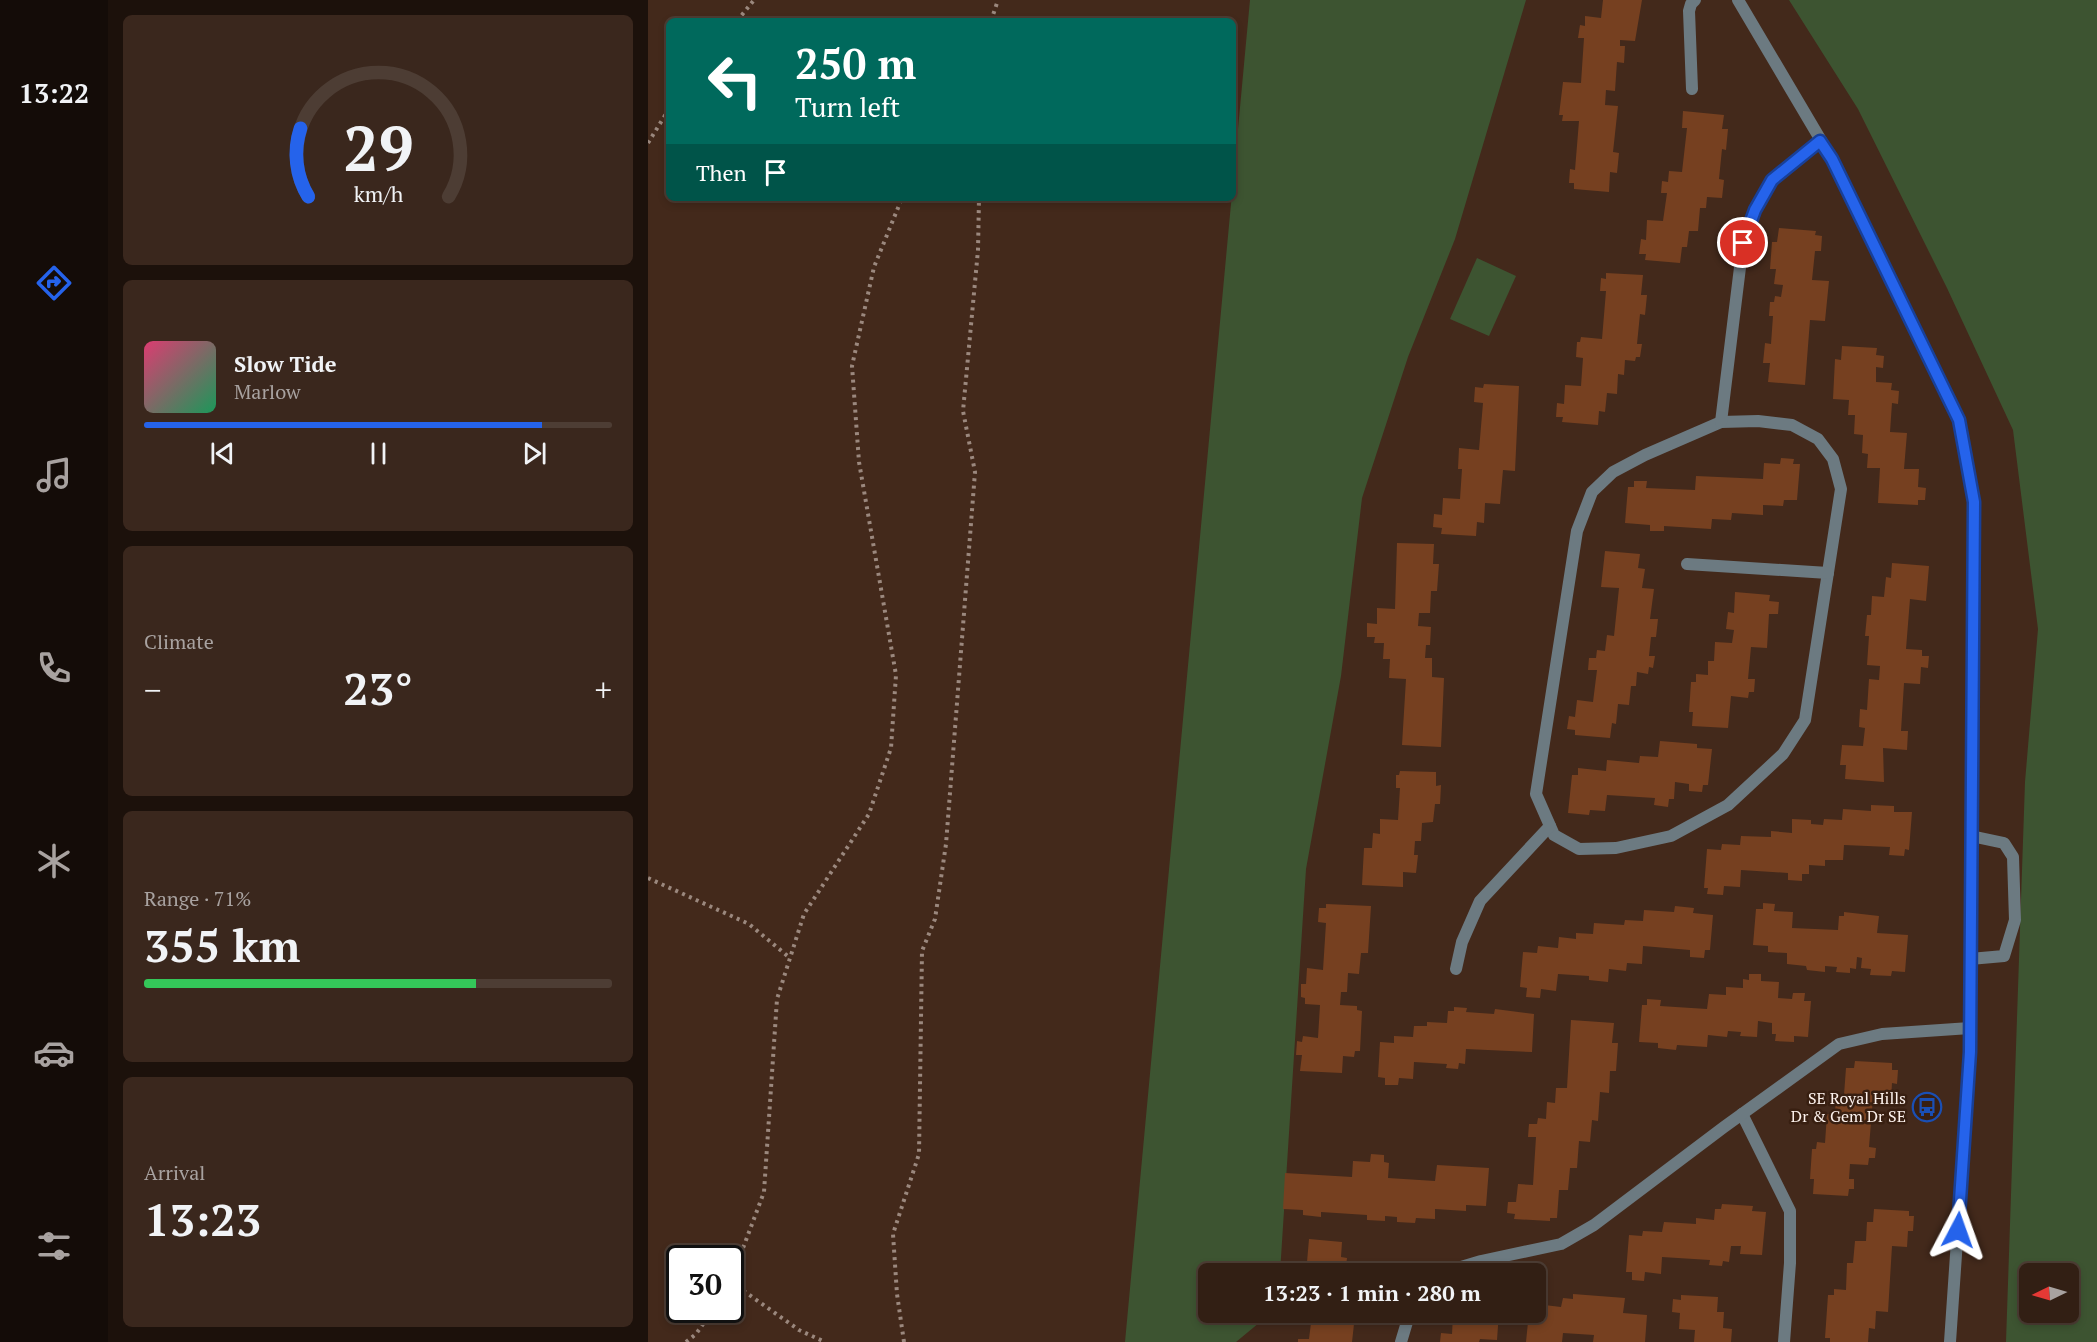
<!DOCTYPE html>
<html lang="en">
<head>
<meta charset="utf-8">
<style>
	:root { --surface:#321f14; --page:#3a271d; --text:#f1f3f6; --muted:#a8a2a0; --line:#4d3d34; --accent:#2563eb }
	body { margin:0; font-family:"PT Serif",serif; background:var(--page); color:var(--text); height:100vh; display:flex; flex-direction:column; font-size:22px; white-space:nowrap }
	* { box-sizing:border-box; margin:0 }
	p { font-size:20px; color:var(--muted) }
	.icon { flex:none; width:33px; height:33px; fill:none; stroke:currentColor; stroke-width:2; stroke-linecap:round; stroke-linejoin:round }
	.map { position:relative; flex:1; overflow:hidden }
	.drawer { display:flex; flex-direction:column; gap:15px; padding:15px; background:#1c110b; width:540px }
	.drawer>* { flex:none }
	.banner { position:absolute; left:18px; top:18px; width:570px; height:183px; border-radius:9px; box-shadow:0 3px 9px #0003,0 0 0 2px var(--line); background:#00695c; color:#fff; overflow:hidden }
	.needle { width:39px; rotate:265deg }
	.fabs { position:absolute; left:1371px; top:1263px; display:grid; gap:12px }
	.fabs a { display:grid; place-items:center; width:60px; height:60px; border-radius:9px; background:var(--surface); box-shadow:0 3px 9px #0003,0 0 0 2px var(--line); font-size:30px }
	.speed { position:absolute; left:18px; top:1245px; display:flex; gap:12px; font-size:30px; font-weight:700; text-align:center }
	.speed>* { display:grid; place-content:center; width:78px; height:78px; border-radius:50%; background:var(--surface); box-shadow:0 3px 9px #0003,0 0 0 2px var(--line); line-height:1 }
	.speed .limit { border:3px solid #111; border-radius:9px; background:#fff; color:#111 }
	.pin { position:absolute; display:grid; place-items:center; width:51px; height:51px; color:#fff; margin:-26px; border:3px solid #fff; border-radius:50%; box-shadow:0 2px 6px #0007 }
	.me { position:absolute; width:66px; margin:-33px; rotate:4deg; stroke-linejoin:round; filter:drop-shadow(0 0 4px #0008) }
	.turn { display:flex; align-items:center; gap:21px; height:126px; padding:0 30px; font-size:27px }
	.turn .icon { width:78px; height:78px; stroke-width:2.5 }
	.turn b { display:block; font-size:42px; line-height:51px }
	.then { display:flex; align-items:center; height:57px; padding:0 30px; background:#0003; gap:12px; font-size:22px }
	.big { font-size:45px; font-weight:700; line-height:1.1 }
	.drawer .widget { flex:1; display:flex; flex-direction:column; justify-content:center; gap:9px; min-width:0; padding:0 21px; border-radius:9px; background:var(--page) }
	.drawer .dial { align-items:center; gap:0 }
	.dial svg { height:156px; overflow:visible; fill:none; stroke:var(--line); stroke-width:7; stroke-linecap:round; text-anchor:middle }
	.dial text { fill:var(--text); stroke:none }
	.song { display:flex; align-items:center; gap:18px }
	.cover { width:72px; height:72px; border-radius:9px; background:linear-gradient(135deg,hsl(340 70% 55%),hsl(150 70% 35%)) }
	.played { height:6px; border-radius:3px; background:linear-gradient(90deg,var(--accent) 85%,var(--line) 85%) }
	.keys { display:flex; justify-content:space-around; direction:ltr }
	.heat { display:flex; justify-content:space-between; align-items:center; font-size:33px; direction:ltr }
	.charge { height:9px; border-radius:4px; background:linear-gradient(90deg,#34c759 71%,var(--line) 0) }
	.trip { position:absolute; left:550px; top:1263px; width:348px; height:60px; border-radius:9px; background:var(--surface); box-shadow:0 3px 9px #0003,0 0 0 2px var(--line); font-weight:700; line-height:60px; text-align:center }
	main { display:flex; flex:1; min-height:0 }
	.tabs { display:flex; flex-direction:column; width:108px; justify-content:space-around; align-items:center; background:#140c08; color:var(--muted) }
	.tabs .icon { width:42px; height:42px }
	.tabs .active { color:var(--accent) }
	.tabs b { font-size:27px; color:var(--text) }
	.map>svg:first-child { display:block }
</style>
</head>
<body>
<main>
<nav class="tabs">
<b>13:22</b>
<svg class="icon active" aria-label="directions" viewBox="0 0 24 24"><path d="M12 3l9 9-9 9-9-9zM9 14v-3h6M13 9l2 2-2 2"/></svg>
<svg class="icon" aria-label="music" viewBox="0 0 24 24"><path d="M9 18V5l10-2v13"/><circle cx="6" cy="18" r="3"/><circle cx="16" cy="16" r="3"/></svg>
<svg class="icon" aria-label="phone" viewBox="0 0 24 24"><path d="M5 4h4l2 5-3 2q2 4 5 5l2-3 5 2v4C11 20 4 13 5 4z"/></svg>
<svg class="icon" aria-label="climate" viewBox="0 0 24 24"><path d="M12 3v18M4 7l16 10M4 17L20 7"/></svg>
<svg class="icon" aria-label="car" viewBox="0 0 24 24"><path d="M5 17H2v-5l4-1 3-4h7l3 4 3 1v5h-3M9 17h6M6 11h13"/><circle cx="7" cy="17" r="2"/><circle cx="17" cy="17" r="2"/></svg>
<svg class="icon" aria-label="filters" viewBox="0 0 24 24"><path d="M4 7h16M4 17h16"/><circle cx="9" cy="7" r="2"/><circle cx="15" cy="17" r="2"/></svg>
</nav>
<section class="drawer">
<div class="widget dial"><svg viewBox="0 0 100 80">
<path d="M14 69A42 42 0 1 1 86 69"/>
<path d="M14 69A42 42 0 0 1 10 34" stroke="#2563eb"/>
<text x="50" y="56" font-size="32" font-weight="700">29</text>
<text x="50" y="72" font-size="11">km/h</text>
</svg></div>
<div class="widget">
<div class="song"><i class="cover"></i><div><b>Slow Tide</b><p>Marlow</p></div></div>
<div class="played"></div>
<div class="keys"><svg class="icon" aria-label="previous" viewBox="0 0 24 24"><path d="M18 5L8 12l10 7zM5 5v14"/></svg><svg class="icon" aria-label="pause" viewBox="0 0 24 24"><path d="M8 5v14M16 5v14"/></svg><svg class="icon" aria-label="next" viewBox="0 0 24 24"><path d="M6 5l10 7-10 7zM19 5v14"/></svg></div>
</div>
<div class="widget"><p>Climate</p>
<div class="heat"><a>−</a><b class="big">23°</b><a>+</a></div>
</div>
<div class="widget"><p>Range · 71%</p><b class="big">355 km</b><div class="charge"></div></div>
<div class="widget"><p>Arrival</p><b class="big">13:23</b></div>
</section>
<div class="map">
<svg width="1449" height="1342" viewBox="0 0 1449 1342">
	<rect width="100%" height="100%" fill="#43291b"/>
	<g fill="#3d5431" fill-rule="evenodd">
		<polygon points="602,0 878,0 807,239 760,357 714,498 693,676 658,869 632,1273 561,1274 561,1312 623,1313 588,1342 477,1342"/>
		<path d="M1141,0H1449V1342H1358L1377,782L1390,629L1365,430L1299,288L1210,109ZM1382,1274H1420V1312H1382Z"/>
		<polygon points="829,258 868,276 841,336 802,319"/>
	</g>
	<g fill="#764020">
		<polygon points="955,0 994,0 987,41 972,40 972,46 977,46 976,63 969,62 967,91 958,90 957,105 970,106 965,152 971,153 969,173 962,172 961,192 926,189 926,183 921,183 922,169 927,170 931,121 914,121 915,115 911,115 915,82 933,83 936,38 930,38 932,25 937,26 937,16 953,18"/>
		<polygon points="1035,111 1076,115 1074,129 1080,129 1078,150 1074,149 1071,179 1076,180 1074,198 1059,197 1058,208 1052,208 1050,231 1041,231 1039,247 1034,247 1032,263 997,260 998,254 991,254 993,239 998,240 999,220 1015,221 1019,193 1013,193 1014,181 1020,182 1021,171 1034,172 1039,128 1034,128"/>
		<polygon points="1131,228 1168,231 1167,235 1174,236 1173,251 1167,251 1164,280 1181,281 1177,321 1162,320 1157,385 1120,382 1122,363 1115,363 1117,343 1123,344 1125,316 1121,316 1122,302 1126,302 1127,296 1133,297 1135,285 1126,284 1128,269 1122,269 1124,242 1129,242"/>
		<polygon points="958,273 995,275 993,295 999,295 997,315 992,314 989,344 994,344 992,357 988,357 987,361 977,360 976,375 970,374 969,394 959,393 957,412 951,411 950,425 914,422 915,417 908,417 909,403 916,404 917,385 933,386 935,358 928,357 929,342 932,342 933,337 954,339 958,291 952,291 953,278 958,279"/>
		<polygon points="1194,346 1229,348 1228,355 1236,356 1235,368 1228,367 1228,382 1244,383 1243,390 1251,391 1250,404 1244,403 1242,432 1259,433 1256,469 1271,469 1270,487 1278,488 1277,500 1270,500 1270,505 1230,503 1232,468 1219,468 1220,454 1214,453 1215,435 1206,434 1207,415 1200,415 1201,400 1185,399 1187,359 1193,360"/>
		<polygon points="836,384 871,386 867,471 855,470 852,504 837,503 836,523 829,522 828,536 793,534 794,528 785,527 786,514 794,515 795,498 812,499 814,469 810,469 811,448 831,450 835,403 826,402 827,387 835,388"/>
		<polygon points="1133,458 1146,459 1145,464 1152,464 1149,500 1136,500 1135,506 1115,505 1115,515 1084,513 1083,520 1064,519 1063,529 1016,526 1016,531 1002,531 1002,525 977,523 980,487 986,487 986,481 999,481 998,488 1047,490 1048,476 1115,479 1116,463 1132,464"/>
		<polygon points="749,543 786,544 785,564 791,564 789,591 783,591 782,613 771,613 770,626 783,627 782,645 778,645 777,658 784,658 784,677 796,678 793,747 754,745 758,679 741,678 742,659 735,659 736,643 726,643 727,637 719,637 719,623 729,624 729,608 747,609"/>
		<polygon points="957,551 992,554 990,568 997,569 994,588 1006,589 1002,619 1010,619 1008,637 1003,637 1001,656 1007,656 1005,668 1001,667 1000,674 989,672 988,686 983,686 981,705 970,704 968,724 964,723 962,738 927,735 927,730 919,729 921,716 927,717 929,700 945,702 949,670 940,670 941,658 948,658 949,650 957,651 959,635 966,636 971,588 953,587"/>
		<polygon points="1244,563 1281,566 1278,601 1262,599 1258,649 1274,650 1274,656 1281,656 1280,668 1273,667 1272,684 1256,683 1253,731 1260,731 1259,750 1235,748 1236,782 1197,779 1198,765 1192,765 1194,745 1215,746 1217,728 1211,727 1212,709 1219,710 1221,679 1231,680 1232,666 1219,665 1221,636 1217,636 1219,615 1223,615 1224,596 1236,597 1238,577 1243,578"/>
		<polygon points="1087,592 1122,595 1121,601 1131,602 1130,614 1121,614 1119,648 1103,647 1100,679 1107,679 1106,692 1101,692 1100,698 1083,696 1080,728 1044,726 1045,712 1041,712 1043,682 1048,682 1048,674 1060,675 1060,661 1066,661 1067,642 1084,643 1086,630 1078,629 1080,612 1086,613"/>
		<polygon points="1012,741 1049,744 1049,748 1064,749 1060,785 1055,785 1054,792 1041,791 1041,784 1027,782 1026,799 1021,799 1020,807 1006,805 1007,798 959,795 957,811 942,810 941,815 920,813 924,775 930,775 930,768 958,771 959,760 991,763 992,756 1010,757"/>
		<polygon points="752,771 788,772 788,786 793,785 792,804 787,804 785,822 774,823 773,841 767,841 766,855 770,855 768,873 755,872 755,887 714,885 716,848 724,848 725,833 732,834 732,819 750,820 752,788 748,788 748,775 751,775"/>
		<polygon points="1223,805 1246,806 1246,812 1264,812 1261,850 1257,849 1256,856 1241,855 1242,847 1196,845 1195,860 1177,860 1177,866 1161,865 1161,874 1154,874 1154,881 1140,880 1140,873 1093,870 1092,887 1076,886 1075,895 1059,894 1060,888 1056,888 1059,849 1073,850 1074,844 1092,845 1093,836 1123,837 1123,831 1144,833 1144,819 1163,820 1163,824 1175,825 1176,819 1194,820 1195,809 1223,811"/>
		<polygon points="1115,903 1127,904 1126,911 1145,912 1144,928 1190,930 1191,916 1196,916 1196,912 1231,916 1229,933 1260,935 1257,972 1244,971 1243,976 1222,975 1223,969 1213,968 1214,958 1209,957 1208,969 1202,968 1202,973 1188,972 1189,967 1177,966 1177,972 1159,970 1158,966 1139,964 1139,953 1120,952 1120,946 1105,945 1108,909 1115,909"/>
		<polygon points="678,904 723,906 720,953 713,953 711,974 700,973 699,992 693,992 692,1005 709,1006 709,1010 714,1011 712,1051 707,1051 706,1057 695,1056 694,1073 652,1071 654,1055 648,1055 649,1041 654,1042 655,1036 670,1038 672,1005 657,1004 657,998 653,997 653,984 658,984 659,968 675,970 678,923 670,922 671,908 678,908"/>
		<polygon points="1027,906 1046,908 1045,913 1065,915 1062,950 1057,950 1056,958 1042,957 1042,950 995,946 994,964 979,963 978,971 961,969 960,982 941,980 941,976 910,974 908,991 893,989 892,998 878,997 879,988 872,987 875,952 889,953 890,946 910,948 911,937 928,939 928,933 945,934 946,923 976,925 977,920 995,921 996,910 1026,912"/>
		<polygon points="1101,974 1113,974 1113,981 1131,982 1130,998 1144,999 1145,993 1157,993 1156,1001 1163,1001 1160,1037 1146,1036 1146,1042 1127,1041 1128,1034 1124,1034 1124,1023 1110,1021 1109,1037 1092,1036 1093,1032 1080,1031 1079,1037 1060,1035 1059,1047 1029,1045 1028,1050 1010,1048 1010,1043 991,1042 994,1005 999,1005 999,999 1013,1000 1012,1006 1059,1009 1061,994 1078,995 1078,987 1095,988 1095,979 1101,980"/>
		<polygon points="806,1007 819,1008 818,1012 846,1014 847,1009 886,1014 884,1052 818,1049 817,1064 811,1063 810,1069 798,1068 799,1064 766,1062 765,1079 751,1078 750,1085 737,1085 737,1078 730,1077 732,1042 746,1043 746,1036 765,1037 766,1026 779,1026 779,1022 799,1023 800,1011 806,1011"/>
		<polygon points="923,1020 966,1023 964,1043 970,1043 968,1071 962,1071 961,1093 952,1092 950,1121 944,1120 942,1142 931,1141 929,1168 922,1168 920,1190 911,1190 909,1218 902,1218 902,1221 866,1219 867,1214 859,1213 860,1202 868,1202 870,1184 885,1185 888,1137 880,1137 881,1124 889,1124 890,1118 898,1119 899,1102 907,1103 908,1088 919,1088"/>
		<polygon points="1207,1061 1244,1063 1244,1070 1250,1070 1249,1084 1244,1083 1243,1100 1225,1098 1221,1147 1228,1148 1227,1158 1221,1158 1220,1165 1202,1164 1201,1179 1206,1179 1206,1189 1201,1189 1200,1196 1165,1194 1166,1179 1162,1179 1164,1149 1168,1149 1169,1142 1177,1143 1179,1114 1187,1115 1188,1094 1196,1095 1198,1068 1206,1068"/>
		<polygon points="723,1154 736,1155 736,1162 741,1163 740,1178 787,1181 789,1165 841,1168 838,1206 818,1205 818,1211 787,1209 787,1219 768,1218 767,1223 749,1222 749,1217 737,1216 737,1221 719,1220 719,1215 673,1212 673,1217 655,1215 655,1210 635,1209 637,1173 704,1177 705,1161 722,1162"/>
		<polygon points="1074,1204 1105,1206 1104,1211 1118,1212 1114,1255 1092,1254 1093,1246 1083,1246 1081,1262 1075,1261 1074,1266 1061,1265 1062,1260 1014,1257 1013,1274 997,1272 996,1281 984,1280 984,1272 978,1272 981,1235 994,1236 995,1231 1014,1232 1016,1222 1048,1224 1048,1218 1066,1220 1067,1209 1073,1209"/>
		<polygon points="1226,1209 1261,1211 1261,1216 1266,1216 1265,1231 1260,1231 1259,1247 1244,1246 1240,1312 1228,1311 1227,1329 1221,1328 1220,1342 1182,1342 1182,1338 1177,1338 1180,1295 1186,1295 1186,1289 1198,1290 1199,1263 1205,1263 1207,1241 1218,1241 1219,1222 1225,1222"/>
		<polygon points="661,1239 694,1242 693,1257 699,1258 697,1274 658,1274"/>
		<polygon points="925,1294 977,1298 975,1313 999,1315 997,1342 945,1342 946,1335 915,1333 914,1342 878,1342 881,1312 888,1312 888,1304 913,1307 915,1298 925,1299"/>
		<polygon points="1033,1295 1070,1297 1069,1312 1076,1312 1075,1328 1084,1329 1083,1342 1046,1342 1047,1330 1031,1329 1032,1313 1024,1312 1025,1299 1033,1300"/>
		<polygon points="669,1312 712,1312 711,1325 706,1324 704,1342 650,1342 650,1339 661,1339 663,1323 668,1323"/>
		<polygon points="812,1312 851,1312 849,1340 832,1339 831,1342 792,1342 793,1333 804,1334 805,1315 811,1316"/>
	</g>
	<g fill="none" stroke-linecap="round" stroke-linejoin="round">
		<g stroke="#9b887e" stroke-width="4" stroke-dasharray="3 4.5" stroke-linecap="butt">
			<polyline points="89,21 106,0"/>
			<polyline points="343,21 350,0"/>
			<polyline points="0,143 21,109"/>
			<polyline points="0,878 101,924 142,958"/>
			<polyline points="83,1282 151,1330 177,1342"/>
			<polyline points="82,1283 116,1192 129,999 156,914 221,814 243,748 248,675 211,462 204,366 226,267 254,198"/>
			<polyline points="38,1342 48,1334 65,1310"/>
			<polyline points="256,1342 249,1294 245,1234 271,1154 274,951 287,919 298,844 327,472 315,411 330,250 331,198"/>
		</g>
		<g stroke="#6c7a81" stroke-width="12">
			<polyline points="1044,89 1041,11 1043,4 1047,0"/>
			<polygon points="1110,421 1144,425 1170,439 1185,459 1193,489 1157,720 1135,754 1080,805 1023,836 968,848 931,849 906,835 888,794 929,531 944,492 965,472 997,455 1073,422"/>
			<polyline points="1073,422 1095,243 1107,210 1124,180 1172,141"/>
			<polyline points="1039,564 1180,573"/>
			<polyline points="1322,959 1356,956 1367,920 1365,857 1356,843 1323,836"/>
			<polyline points="808,969 814,942 832,901 902,826"/>
			<polyline points="1094,1114 1142,1211 1142,1263 1136,1342"/>
			<polyline points="800,1274 803,1270 833,1261 913,1244 946,1225 1076,1127 1191,1044 1234,1034 1322,1028"/>
			<polyline points="753,1342 762,1312"/>
		</g>
		<polyline stroke="#6c7a81" stroke-width="12" points="1090,0 1184,159 1311,420 1326,502 1322,1051 1302,1342"/>
	</g>
	<g fill="none" stroke-linecap="round" stroke-linejoin="round">
		<g stroke="#184099" stroke-width="15">
			<polyline id="route" points="1095,243 1107,210 1124,180 1172,141 1184,159 1311,420 1326,502 1322,1052 1310,1230"/>
		</g>
		<use href="#route" stroke="#2563eb" stroke-width="10"/>
	</g>
	<defs>
		<g id="bus-ring" transform="scale(1.5)"><circle r="9.5" fill="#381f11" stroke="#1a4fb4" stroke-width="1.5"/><path d="M-5-6H5V4H4V6H2V4H-2V6H-4V4H-5ZM-3.5-4V0h7V-4ZM-3.5 1.2v1.5H-2V1.2ZM2 1.2v1.5H3.5V1.2Z" fill="#1a4fb4"/></g>
	</defs>
	<g fill-rule="evenodd">
		<use href="#bus-ring" x="1279" y="1107"/>
	</g>
	<g text-anchor="middle" dominant-baseline="central" stroke-width="5" stroke-linejoin="round" paint-order="stroke">
		<g font-size="16" fill="#fdf2ed" stroke="#381f11" text-anchor="end">
			<text x="1258" y="1098">SE Royal Hills<tspan x="1258" dy="18">Dr &amp; Gem Dr SE</tspan></text>
		</g>
	</g>
</svg>
<div class="fabs">
<a><svg class="needle" viewBox="-14 -14 28 28"><path d="M0-13l5 13h-10z" fill="#e53935"/><path d="M0 13l5-13h-10z" fill="#a8a2a0"/></svg></a>
</div>
<div class="speed"><div class="limit">30</div></div>
<div class="pin" style="left:1095px;top:243px;background:#d93025"><svg class="icon" aria-label="arrive" viewBox="0 0 24 24"><path d="M6 21V4h12l-3 4 3 4H6"/></svg></div>
<svg class="me" style="left:1310px;top:1230px" viewBox="-20 -20 40 40"><path d="M0-17L14 15 0 8-14 15z" fill="#2563eb" stroke="#fff" stroke-width="4"/></svg>
<div class="trip">13:23 · 1 min · 280 m</div>
<div class="banner">
<div class="turn"><svg class="icon" aria-label="left" viewBox="0 0 24 24"><path d="M17 20v-9H6M10 6l-5 5 5 5"/></svg><div><b>250 m</b>Turn left</div></div>
<div class="then">Then<svg class="icon" aria-label="arrive" viewBox="0 0 24 24"><path d="M6 21V4h12l-3 4 3 4H6"/></svg></div>
</div>
</div>
</main>
</body>
</html>
